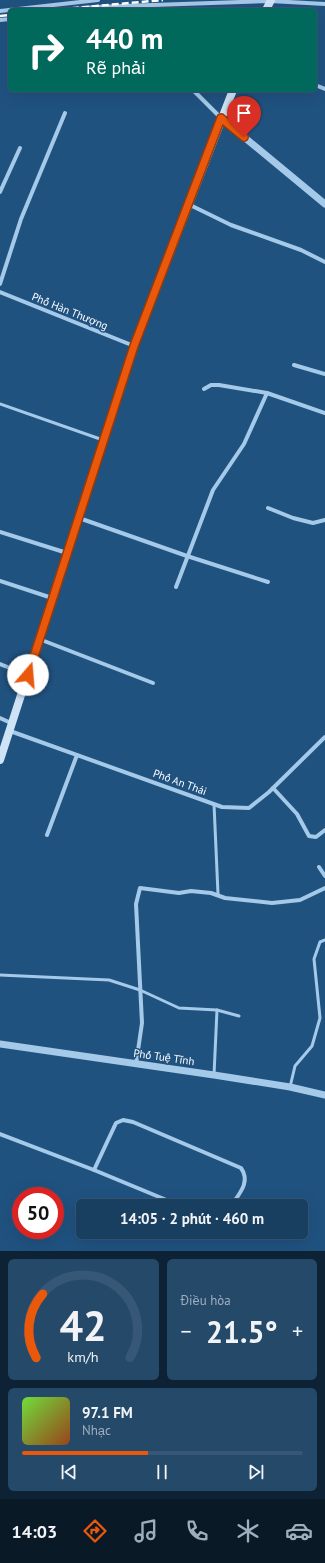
<!DOCTYPE html>
<html lang="vi">
<head>
<meta charset="utf-8">
<style>
	:root { --surface:#183e60; --page:#254969; --text:#f1f3f6; --muted:#9faebd; --line:#365775; --accent:#ea580c }
	body { margin:0; font-family:"PT Sans",sans-serif; background:var(--page); color:var(--text); height:100vh; display:flex; flex-direction:column; font-size:15px; white-space:nowrap }
	* { box-sizing:border-box; margin:0 }
	p { font-size:13px; color:var(--muted) }
	.icon { flex:none; width:22px; height:22px; fill:none; stroke:currentColor; stroke-width:2; stroke-linecap:round; stroke-linejoin:round }
	.map { position:relative; height:1251px; overflow:hidden }
	.panel { display:flex; flex-direction:column; gap:8px; padding:8px; background:#0d2235; flex:1 }
	.panel>* { flex:none }
	.hud { position:absolute; left:8px; top:8px; width:309px; height:84px; border-radius:6px; box-shadow:0 4px 16px #0002,0 0 0 1px var(--line); background:#00695c; color:#fff; overflow:hidden }
	.speed { position:absolute; left:12px; top:1187px; display:flex; gap:8px; font-size:20px; font-weight:700; text-align:center }
	.speed>* { display:grid; place-content:center; width:52px; height:52px; border-radius:50%; background:var(--surface); box-shadow:0 4px 16px #0002,0 0 0 1px var(--line); line-height:1 }
	.speed .limit { border:6px solid #d22; background:#fff; color:#111 }
	.pin { position:absolute; display:grid; place-items:center; width:34px; height:34px; color:#fff; margin:-41px -17px; border-radius:50% 50% 50% 0; rotate:-45deg; box-shadow:0 0 4px #0007 }
	.pin .icon { rotate:45deg }
	.me { position:absolute; width:44px; margin:-22px; rotate:18deg; stroke-linejoin:round; filter:drop-shadow(0 0 3px #0008) }
	.turn { display:flex; align-items:center; gap:14px; height:84px; padding:0 12px; font-size:18px }
	.turn .icon { width:52px; height:52px; stroke-width:2.5 }
	.turn b { display:block; font-size:28px; line-height:34px }
	.big { font-size:30px; font-weight:800; line-height:1.1 }
	.panel .widget { flex:1; display:flex; flex-direction:column; justify-content:center; gap:6px; min-width:0; padding:0 14px; border-radius:6px; background:var(--page) }
	.panel .dial { align-items:center; gap:0 }
	.dial svg { height:104px; overflow:visible; fill:none; stroke:var(--line); stroke-width:7; stroke-linecap:round; text-anchor:middle }
	.dial text { fill:var(--text); stroke:none }
	.song { display:flex; align-items:center; gap:12px }
	.cover { width:48px; height:48px; border-radius:6px; background:linear-gradient(135deg,hsl(100 70% 55%),hsl(20 70% 35%)) }
	.played { height:4px; border-radius:2px; background:linear-gradient(90deg,var(--accent) 45%,var(--line) 45%) }
	.keys { display:flex; justify-content:space-around; direction:ltr }
	.heat { display:flex; justify-content:space-between; align-items:center; font-size:22px; direction:ltr }
	.panel .tiles { flex:1; display:grid; gap:8px; grid-template-columns:1fr 1fr }
	.widget:last-child { grid-column:span 2 }
	.trip { position:absolute; left:76px; top:1199px; width:232px; height:40px; border-radius:6px; background:var(--surface); box-shadow:0 4px 16px #0002,0 0 0 1px var(--line); font-weight:800; line-height:40px; text-align:center }
	.tab-bar { display:flex; height:64px; justify-content:space-around; align-items:center; background:#0a1926; color:var(--muted) }
	.tab-bar .icon { width:28px; height:28px }
	.tab-bar .current { color:var(--accent) }
	.tab-bar b { font-size:18px; color:var(--text) }
	.map>svg:first-child { display:block }
</style>
</head>
<body>
<div class="map">
<svg width="325" height="1251" viewBox="0 0 325 1251">
	<rect width="100%" height="100%" fill="#205280"/>
	<g fill="none" stroke-linecap="round" stroke-linejoin="round">
		<g stroke="#a5c9e8" stroke-width="3">
			<polyline points="0,404 103,440"/>
			<polyline points="214,804 218,894"/>
			<polyline points="0,975 109,980 140,990 179,1008 217,1010 239,1016"/>
			<polyline points="214,1075 217,1010"/>
			<polyline points="290,1087 295,1066 312,1046 320,1018 314,959 320,942 325,940"/>
		</g>
		<g stroke="#a5c9e8" stroke-width="4">
			<polyline points="71,10 94,7 270,1 325,4"/>
			<polyline points="0,11 98,0"/>
			<polyline points="0,20 10,19"/>
			<polyline points="315,85 325,89"/>
			<polyline points="193,90 221,118"/>
			<polyline points="0,192 20,148"/>
			<polyline points="188,204 231,225 301,250 325,262"/>
			<polyline points="0,284 21,219 65,113"/>
			<polyline points="0,292 134,346"/>
			<polyline points="294,365 325,374"/>
			<polyline points="204,389 211,385 219,385 267,393 325,413"/>
			<polyline points="268,508 293,518 313,523 325,520"/>
			<polyline points="79,518 187,556 268,582"/>
			<polyline points="0,532 67,553"/>
			<polyline points="0,581 52,598"/>
			<polyline points="176,587 213,490 244,444 267,393"/>
			<polyline points="39,639 153,683"/>
			<polyline points="0,664 28,675"/>
			<polyline points="0,718 11,723"/>
			<polyline points="10,731 222,807 249,808 269,792 325,737"/>
			<polyline points="273,788 297,814 309,836 316,837 325,830"/>
			<polyline points="47,835 77,755"/>
			<polyline points="319,867 325,876"/>
			<polyline points="136,1064 142,1023 136,904 140,888 179,893 191,891 211,893 225,898 272,903 300,900 325,888"/>
			<polyline points="0,1134 94,1170 181,1206"/>
			<path d="M94,1170L116,1123L123,1120L133,1122L241,1168C251,1182 239,1194 231,1206"/>
		</g>
		<g stroke="#a5c9e8" stroke-width="7">
			<polyline points="221,118 325,204"/>
			<polyline points="0,1044 214,1075 290,1087 325,1095"/>
		</g>
		<g stroke="#cfe3f6" stroke-width="8">
			<polyline points="266,10 271,0"/>
			<polyline points="0,760 134,346 233,90"/>
		</g>
		<g stroke="#fff" stroke-width="2.5" stroke-dasharray="7 3" stroke-linecap="butt">
			<polyline points="52,10 163,0"/>
			<polyline points="0,16 10,15"/>
		</g>
	</g>
	<g fill="none" stroke-linecap="round" stroke-linejoin="round">
		<g stroke="#983908" stroke-width="10">
			<polyline id="route" points="28,675 134,346 221,118 244,137"/>
		</g>
		<use href="#route" stroke="#ea580c" stroke-width="7"/>
	</g>
	<g text-anchor="middle" dominant-baseline="central" stroke-width="3" stroke-linejoin="round" paint-order="stroke">
		<g font-size="11" fill="#fff" stroke="#205280">
			<text transform="translate(70 311) rotate(22)">Phố Hàn Thượng</text>
			<text transform="translate(180 782) rotate(20)">Phố An Thái</text>
			<text transform="translate(164 1057) rotate(8)">Phố Tuệ Tĩnh</text>
		</g>
	</g>
</svg>
<div class="speed"><div class="limit">50</div></div>
<div class="pin" style="left:244px;top:137px;background:#d93025"><svg class="icon" aria-label="arrive" viewBox="0 0 24 24"><path d="M6 21V4h12l-3 4 3 4H6"/></svg></div>
<svg class="me" style="left:28px;top:675px" viewBox="-20 -20 40 40"><circle r="19" fill="#fff"/><path d="M0-13L10 11 0 6-10 11z" fill="#ea580c"/></svg>
<div class="trip">14:05 · 2 phút · 460 m</div>
<div class="hud">
<div class="turn"><svg class="icon" aria-label="right" viewBox="0 0 24 24"><path d="M7 20v-9h11M14 6l5 5-5 5"/></svg><div><b>440 m</b>Rẽ phải</div></div>
</div>
</div>
<section class="panel">
<div class="tiles">
<div class="widget dial"><svg viewBox="0 0 100 80">
<path d="M14 69A42 42 0 1 1 86 69"/>
<path d="M14 69A42 42 0 0 1 19 20" stroke="#ea580c"/>
<text x="50" y="56" font-size="32" font-weight="700">42</text>
<text x="50" y="72" font-size="11">km/h</text>
</svg></div>
<div class="widget"><p>Điều hòa</p>
<div class="heat"><a>−</a><b class="big">21.5°</b><a>+</a></div>
</div>
<div class="widget">
<div class="song"><i class="cover"></i><div><b>97.1 FM</b><p>Nhạc</p></div></div>
<div class="played"></div>
<div class="keys"><svg class="icon" aria-label="previous" viewBox="0 0 24 24"><path d="M18 5L8 12l10 7zM5 5v14"/></svg><svg class="icon" aria-label="pause" viewBox="0 0 24 24"><path d="M8 5v14M16 5v14"/></svg><svg class="icon" aria-label="next" viewBox="0 0 24 24"><path d="M6 5l10 7-10 7zM19 5v14"/></svg></div>
</div>
</div>
</section>
<nav class="tab-bar">
<b>14:03</b>
<svg class="icon current" aria-label="directions" viewBox="0 0 24 24"><path d="M12 3l9 9-9 9-9-9zM9 14v-3h6M13 9l2 2-2 2"/></svg>
<svg class="icon" aria-label="music" viewBox="0 0 24 24"><path d="M9 18V5l10-2v13"/><circle cx="6" cy="18" r="3"/><circle cx="16" cy="16" r="3"/></svg>
<svg class="icon" aria-label="phone" viewBox="0 0 24 24"><path d="M5 4h4l2 5-3 2q2 4 5 5l2-3 5 2v4C11 20 4 13 5 4z"/></svg>
<svg class="icon" aria-label="climate" viewBox="0 0 24 24"><path d="M12 3v18M4 7l16 10M4 17L20 7"/></svg>
<svg class="icon" aria-label="car" viewBox="0 0 24 24"><path d="M5 17H2v-5l4-1 3-4h7l3 4 3 1v5h-3M9 17h6M6 11h13"/><circle cx="7" cy="17" r="2"/><circle cx="17" cy="17" r="2"/></svg>
</nav>
</body>
</html>
